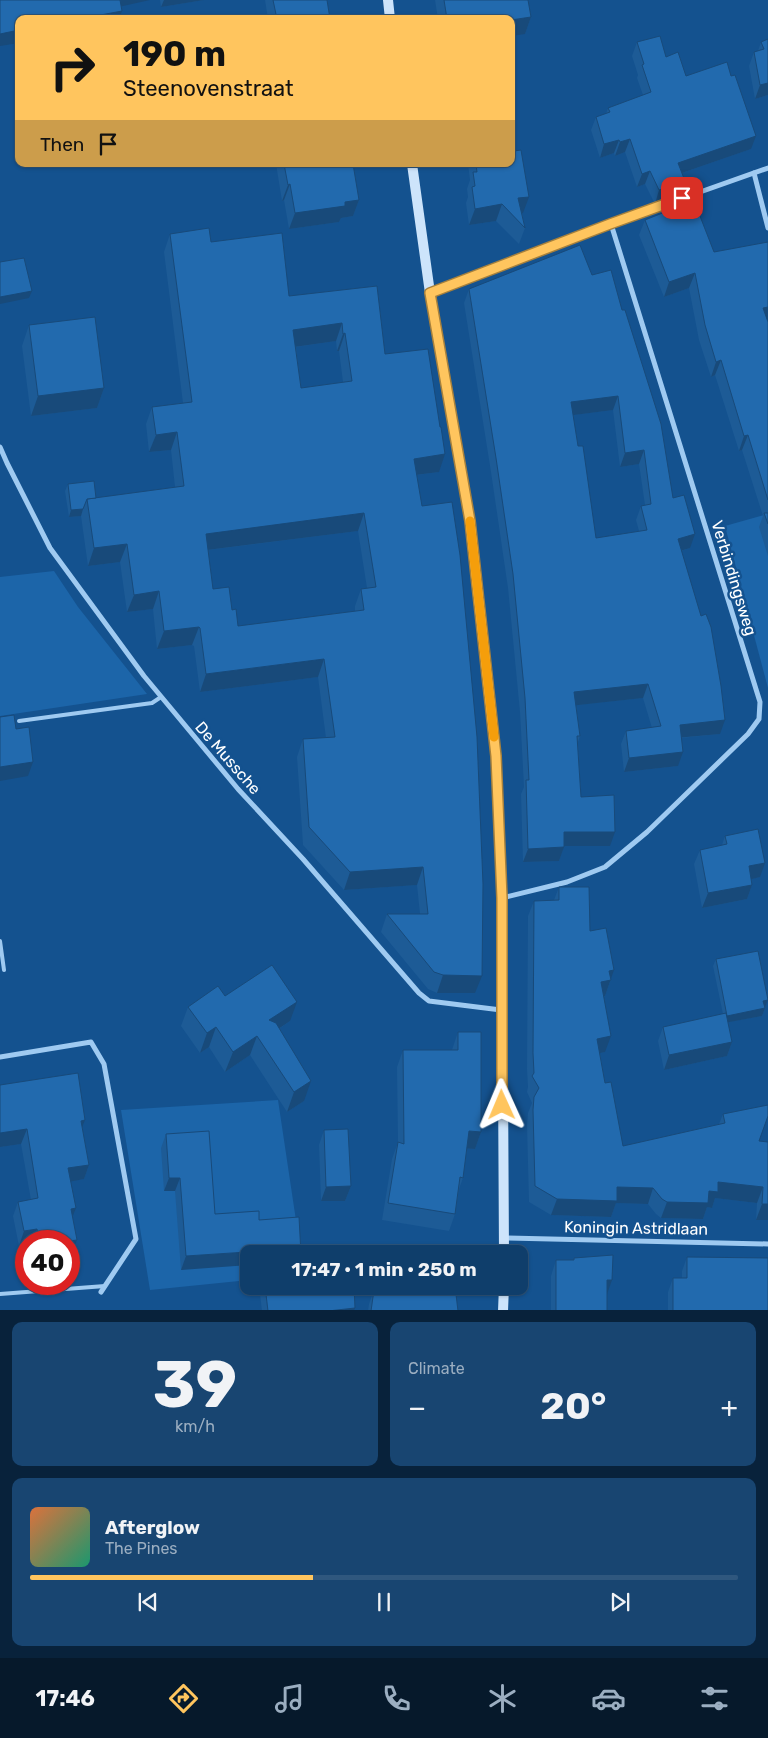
<!DOCTYPE html>
<html lang="en">
<head>
<meta charset="utf-8">
<style>
	:root { --surface:#0f3e6b; --page:#184571; --text:#f1f3f6; --muted:#9baec1; --line:#2f577e; --accent:#ffc55e }
	body { margin:0; font-family:Rubik,sans-serif; background:var(--page); color:var(--text); height:100vh; display:flex; flex-direction:column; font-size:19px; white-space:nowrap }
	* { box-sizing:border-box; margin:0 }
	p { font-size:16px; color:var(--muted) }
	.icon { flex:none; width:28px; height:28px; fill:none; stroke:currentColor; stroke-width:2; stroke-linecap:round; stroke-linejoin:round }
	.map { position:relative; height:1310px; overflow:hidden }
	.details { display:flex; flex-direction:column; gap:12px; padding:12px; background:#08223b; flex:1 }
	.details>* { flex:none }
	.banner { position:absolute; left:15px; top:15px; width:500px; height:152px; border-radius:10px; box-shadow:0 1px 4px #0004,0 0 0 1px var(--line); background:#ffc55e; color:#111; overflow:hidden }
	.speed { position:absolute; left:15px; top:1230px; display:flex; gap:10px; font-size:25px; font-weight:700; text-align:center }
	.speed>* { display:grid; place-content:center; width:65px; height:65px; border-radius:50%; background:var(--surface); box-shadow:0 1px 4px #0004,0 0 0 1px var(--line); line-height:1 }
	.speed .limit { border:8px solid #d22; background:#fff; color:#111 }
	.pin { position:absolute; display:grid; place-items:center; width:42px; height:42px; color:#fff; margin:-21px; border-radius:10px; box-shadow:0 2px 8px #0006 }
	.me { position:absolute; width:55px; margin:-28px; rotate:359deg; stroke-linejoin:round; filter:drop-shadow(0 0 4px #0008) }
	.turn { display:flex; align-items:center; gap:18px; height:105px; padding:0 25px; font-size:22px }
	.turn .icon { width:65px; height:65px; stroke-width:2.5 }
	.turn b { display:block; font-size:35px; line-height:42px }
	.then { display:flex; align-items:center; height:48px; padding:0 25px; background:#0003; gap:10px; font-size:19px }
	.big { font-size:38px; font-weight:700; line-height:1.1 }
	.details .tile { flex:1; display:flex; flex-direction:column; justify-content:center; gap:8px; min-width:0; padding:0 18px; border-radius:10px; background:var(--page) }
	.details .dial { align-items:center; gap:0 }
	.dial b { font-size:65px; line-height:1 }
	.song { display:flex; align-items:center; gap:15px }
	.cover { width:60px; height:60px; border-radius:8px; background:linear-gradient(135deg,hsl(20 70% 55%),hsl(160 70% 35%)) }
	.played { height:5px; border-radius:2px; background:linear-gradient(90deg,var(--accent) 40%,var(--line) 40%) }
	.keys { display:flex; justify-content:space-around; direction:ltr }
	.heat { display:flex; justify-content:space-between; align-items:center; font-size:28px; direction:ltr }
	.details .tiles { flex:1; display:grid; gap:12px; grid-template-columns:1fr 1fr }
	.tile:last-child { grid-column:span 2 }
	.trip { position:absolute; left:240px; top:1245px; width:288px; height:50px; border-radius:10px; background:var(--surface); box-shadow:0 1px 4px #0004,0 0 0 1px var(--line); font-weight:700; line-height:50px; text-align:center }
	.tabs { display:flex; height:80px; justify-content:space-around; align-items:center; background:#06192b; color:var(--muted) }
	.tabs .icon { width:35px; height:35px }
	.tabs .current { color:var(--accent) }
	.tabs b { font-size:22px; color:var(--text) }
	.map>svg:first-child { display:block }
</style>
</head>
<body>
<div class="map">
<svg width="768" height="1311" viewBox="0 0 768 1311">
	<rect width="100%" height="100%" fill="#14528f"/>
	<g fill="#1c65a9">
		<polygon points="768,514 768,688 725,526"/>
		<polygon points="54,571 78,607 147,694 0,716 0,577"/>
		<polygon points="278,1100 301,1254 249,1254 249,1280 150,1290 121,1110"/>
	</g>
	<g fill="none" stroke-linecap="round" stroke-linejoin="round">
		<g stroke="#9fcaf1" stroke-width="4">
			<polyline points="19,721 152,703 161,697"/>
			<polyline points="0,941 4,970"/>
			<polyline points="0,1294 105,1286"/>
		</g>
		<g stroke="#9fcaf1" stroke-width="5">
			<polyline points="754,173 768,228"/>
			<polyline points="686,197 768,168"/>
			<polyline points="430,293 611,224 666,204"/>
			<polyline points="0,447 7,463 50,548 144,676 238,789 303,859 419,993 429,1001 501,1010"/>
			<polyline points="502,898 567,882 605,867 647,832 748,734 759,719 760,702 611,224"/>
			<polyline points="0,1057 91,1042 104,1064 136,1239 101,1292"/>
			<polyline points="504,1238 768,1244"/>
		</g>
		<g stroke="#cde4fb" stroke-width="10">
			<polyline points="388,0 390,19"/>
			<polyline points="412,164 430,293 470,521 496,756 502,898 504,1254"/>
			<polyline points="503,1311 504,1286"/>
		</g>
	</g>
	<g fill="#1d5b96" fill-rule="evenodd">
		<polygon points="160,0 204,0 161,7"/>
		<polygon points="265,0 327,0 330,19 268,19"/>
		<polygon points="435,0 528,0 531,17 525,34 511,19 438,19"/>
		<polygon points="768,39 768,95 755,99 749,66 754,52 758,51 761,42"/>
		<polygon points="637,42 666,57 686,76 751,149 682,173 685,181 682,190 714,252 768,322 768,556 759,527 763,516 742,450 739,451 715,375 711,377 699,340 689,288 664,297 639,235 645,220 660,214 658,212 662,201 655,204 645,184 637,187 625,152 615,156 614,153 600,158 591,130 596,117 606,114 608,108 643,95 637,78 638,75 632,56"/>
		<polygon points="276,164 353,164 359,200 353,216 341,218 339,222 289,229 284,200 282,201"/>
		<polygon points="468,164 511,164 523,213 522,213 525,228 519,244 496,221 469,225 466,203 468,197 467,189 470,180"/>
		<path d="M170,234L211,242L289,296L377,286L385,354L439,472L417,475L475,993H437L428,989L381,932L387,914H420L417,885L344,890L303,845L297,757L303,739L326,738L318,677L200,692L194,646L192,645L157,649L153,609L127,612L120,562L88,566L81,516L69,517L65,491L68,484L96,498L175,487L171,450L149,452L146,424L152,407L183,403L164,252ZM336,341L337,351H339L343,382L301,388L296,347ZM358,531L367,588L361,589L355,606V611L238,626L232,610L213,589L208,550Z"/>
		<path d="M592,275L622,310L673,498L690,548L681,551L720,734L681,738L678,766L624,772L621,744L626,731L652,728L643,698L576,705L580,736L578,742L581,797L610,846H564L559,861L523,862L521,794L524,787L520,712L508,588L491,472L464,303L469,289ZM613,410L620,467L639,464L645,505L641,506L636,520L639,531L596,538L578,446L573,415Z"/>
		<polygon points="29,325 104,388 97,408 31,416 22,346"/>
		<polygon points="725,836 760,877 751,879 752,885 747,899 702,908 694,864 700,850 722,845"/>
		<polygon points="559,887 590,931 611,979 605,996 604,997 605,1052 600,1053 605,1083 623,1146 719,1124 723,1114 759,1141 768,1220 756,1220 757,1203 715,1198 712,1208 707,1207 703,1219 661,1218 656,1214 648,1204 616,1203 611,1217 551,1215 529,1202 527,1125 528,1113 532,1103 527,1092 528,1087 527,1069 528,916 534,901 554,900"/>
		<polygon points="716,959 765,1007 764,1007 765,1008 762,1016 728,1022 732,1042 727,1056 664,1070 658,1041 663,1027 723,1014 713,966"/>
		<polygon points="225,996 290,1021 279,1029 304,1101 287,1112 250,1055 225,1072 209,1047 200,1053 181,1026 188,1007"/>
		<polygon points="458,1032 481,1132 475,1149 467,1148 463,1178 459,1189 455,1214 449,1231 382,1220 392,1159 398,1142 397,1067 403,1050 452,1050"/>
		<polygon points="0,1085 82,1127 89,1165 84,1179 70,1181 72,1217 77,1240 72,1254 69,1255 69,1241 26,1241 19,1246 13,1216 18,1202 31,1200 21,1144 0,1147"/>
		<polygon points="324,1130 351,1186 345,1201 321,1201 319,1145"/>
		<polygon points="166,1134 215,1214 259,1220 301,1254 249,1254 181,1270 175,1191 164,1191 161,1148"/>
		<polygon points="687,1257 768,1311 668,1311 668,1292 673,1278 682,1278 682,1271"/>
		<polygon points="574,1258 607,1295 607,1311 551,1311 551,1276 556,1260 573,1260"/>
		<polygon points="259,1286 354,1286 354,1311 262,1311"/>
		<polygon points="374,1290 458,1311 368,1311 369,1304"/>
	</g>
	<g fill="#184a7a">
		<polygon points="117,0 150,0 114,8"/>
		<polygon points="164,0 204,0 161,7"/>
		<polygon points="122,11 119,19 79,19"/>
		<polygon points="531,17 525,34 511,36 511,20"/>
		<polygon points="19,30 19,43 0,46 0,34"/>
		<polygon points="768,83 768,95 755,99 760,85"/>
		<polygon points="756,136 751,149 673,176 678,163"/>
		<polygon points="630,139 625,152 615,156 620,142"/>
		<polygon points="619,140 614,153 600,158 604,144"/>
		<polygon points="650,171 645,184 637,187 642,174"/>
		<polygon points="685,181 680,195 664,197 662,201 655,204 659,190"/>
		<polygon points="290,184 284,200 282,201 288,185"/>
		<polygon points="529,197 523,213 513,215 518,198"/>
		<polygon points="359,200 353,216 341,218 339,222 289,229 295,213 345,202"/>
		<polygon points="502,204 496,221 469,225 475,209"/>
		<polygon points="695,273 689,288 664,297 669,282"/>
		<polygon points="32,291 29,298 0,304 0,297"/>
		<polygon points="768,307 768,321 758,323 763,308"/>
		<polygon points="342,323 336,341 287,348 293,330"/>
		<polygon points="345,333 339,351 337,351 343,334"/>
		<polygon points="721,360 715,375 711,377 716,362"/>
		<polygon points="104,388 97,408 31,416 38,396"/>
		<polygon points="618,396 613,410 566,416 571,402"/>
		<polygon points="177,432 171,450 149,452 156,435"/>
		<polygon points="748,435 742,450 739,451 744,436"/>
		<polygon points="644,450 639,464 620,467 625,453"/>
		<polygon points="445,454 439,472 407,476 414,459"/>
		<polygon points="83,509 81,516 69,517 71,510"/>
		<polygon points="364,513 358,531 199,551 206,534"/>
		<polygon points="695,534 690,548 673,553 678,539"/>
		<polygon points="127,544 120,562 88,566 94,548"/>
		<polygon points="159,591 153,609 127,612 134,595"/>
		<polygon points="199,627 192,645 157,649 164,631"/>
		<polygon points="324,659 318,677 200,692 206,674"/>
		<polygon points="648,684 643,698 569,706 574,692"/>
		<polygon points="725,720 720,734 675,738 680,725"/>
		<polygon points="683,752 678,766 624,772 629,758"/>
		<polygon points="33,762 28,776 0,781 0,767"/>
		<polygon points="564,832 615,832 610,846 558,846"/>
		<polygon points="564,847 559,861 523,862 528,849"/>
		<polygon points="765,863 760,877 744,881 749,866"/>
		<polygon points="423,867 417,885 344,890 350,872"/>
		<polygon points="752,885 747,899 702,908 708,893"/>
		<polygon points="614,970 605,996 595,998 601,982 609,971"/>
		<polygon points="443,975 482,976 475,993 437,993"/>
		<polygon points="768,1000 765,1007 760,1008 763,1001"/>
		<polygon points="297,1002 290,1021 262,1040 269,1020"/>
		<polygon points="765,1008 762,1016 724,1023 727,1016"/>
		<polygon points="216,1027 209,1047 200,1053 207,1033"/>
		<polygon points="257,1036 250,1055 225,1072 233,1052"/>
		<polygon points="611,1036 605,1052 591,1055 597,1039"/>
		<polygon points="732,1042 727,1056 664,1070 669,1055"/>
		<polygon points="311,1081 304,1101 287,1112 294,1092"/>
		<polygon points="85,1120 79,1135 81,1121"/>
		<polygon points="27,1129 21,1144 0,1147 0,1133"/>
		<polygon points="469,1131 481,1132 475,1149 463,1148"/>
		<polygon points="89,1165 84,1179 63,1183 68,1168"/>
		<polygon points="169,1178 180,1178 175,1191 164,1191"/>
		<polygon points="718,1182 763,1187 757,1203 715,1198 712,1208 707,1207 703,1219 661,1218 667,1202 709,1191"/>
		<polygon points="351,1186 345,1201 321,1201 326,1187"/>
		<polygon points="617,1187 653,1188 648,1204 616,1203 611,1217 551,1215 557,1199"/>
		<polygon points="762,1204 768,1204 768,1220 756,1220"/>
		<polygon points="76,1208 70,1223 71,1209"/>
		<polygon points="37,1229 32,1241 26,1241 26,1244 19,1246 24,1231"/>
		<polygon points="77,1240 72,1254 69,1255 69,1241"/>
		<polygon points="262,1251 261,1254 249,1254 249,1265 181,1270 186,1256"/>
		<polygon points="607,1280 612,1280 606,1297"/>
		<polygon points="355,1308 354,1311 328,1311"/>
	</g>
	<g fill="#226aae" stroke="#184a7a" fill-rule="evenodd">
		<polygon points="0,0 120,0 122,11 79,19 19,19 19,30 0,34"/>
		<polygon points="273,0 327,0 330,19 277,19"/>
		<polygon points="444,0 528,0 531,17 511,20 511,19 447,19"/>
		<polygon points="660,36 666,57 678,52 686,76 727,62 731,76 735,75 756,136 678,163 685,181 659,190 650,171 642,174 630,139 620,142 619,140 604,144 596,117 610,112 608,108 651,92 642,65 644,64 637,42"/>
		<polygon points="768,39 768,83 760,85 754,52 764,49 761,42"/>
		<polygon points="511,133 514,151 521,150 529,197 518,198 525,228 502,204 475,209 472,187 475,186 473,172 477,172 476,164 511,164"/>
		<polygon points="284,164 353,164 359,200 345,202 345,206 295,213 290,184 288,185"/>
		<polygon points="689,188 714,252 768,242 768,307 763,308 768,322 768,500 748,435 744,436 721,360 716,362 705,325 695,273 669,282 645,220 670,210 664,197"/>
		<path d="M209,228L211,242L282,233L289,296L377,286L385,354L428,349L440,427H441L445,454L414,459L422,506L452,502L460,555L477,737L483,884L482,976L443,975L434,972L387,914H428L423,867L350,872L309,827L303,739L335,737L324,659L206,674L200,628L199,627L164,631L159,591L134,595L127,544L94,548L87,499L184,486L177,432L156,435L152,407L192,402L170,234ZM342,323L343,334L345,333L352,381L301,388L293,330ZM364,513L376,587L361,589L364,610L238,626L236,609L232,610L229,587L213,589L206,534Z"/>
		<path d="M580,245L592,275L611,270L622,310H625L661,424L673,498L684,495L695,534L678,539L701,616L706,614L711,627L721,686L725,720L680,725L683,752L629,758L626,731L661,726L648,684L574,692L580,736H577L581,797L614,795L615,832H564V847L528,849L526,780H529L525,698L513,574L496,458L469,289ZM618,396L625,453L644,450L651,504L641,506L647,530L596,538L583,446H578L571,402Z"/>
		<polygon points="24,258 32,291 0,297 0,262"/>
		<polygon points="95,317 104,388 38,396 29,325"/>
		<polygon points="94,481 96,498 87,499 83,509 71,510 68,484"/>
		<polygon points="764,513 768,513 768,524"/>
		<polygon points="14,715 16,729 29,727 33,762 0,767 0,717"/>
		<polygon points="758,829 765,863 749,866 752,885 708,893 700,850 727,844 725,836"/>
		<polygon points="559,887 589,887 590,931 606,928 614,970 609,971 611,980 601,982 611,1036 597,1039 605,1083 611,1082 623,1146 725,1123 723,1114 768,1105 768,1116 759,1141 768,1142 768,1204 762,1204 763,1187 718,1182 718,1192 709,1191 708,1203 667,1202 662,1199 653,1188 617,1187 617,1201 557,1199 535,1186 533,1110 534,1097 539,1088 532,1076 534,1073 533,1053 534,901 559,900"/>
		<polygon points="758,951 768,1000 763,1001 765,1008 727,1016 716,959"/>
		<polygon points="272,965 297,1002 269,1020 276,1023 311,1081 294,1092 257,1036 233,1052 216,1027 207,1033 188,1007 218,986 225,996"/>
		<polygon points="726,1013 732,1042 669,1055 663,1027"/>
		<polygon points="458,1032 481,1032 481,1132 469,1131 463,1178 460,1177 455,1214 388,1203 398,1142 404,1144 403,1050 458,1050"/>
		<polygon points="78,1073 85,1120 81,1121 89,1165 68,1168 76,1208 71,1209 77,1240 69,1241 39,1241 37,1229 24,1231 18,1202 38,1198 27,1129 0,1133 0,1085"/>
		<polygon points="348,1129 351,1186 326,1187 324,1130"/>
		<polygon points="209,1131 215,1214 259,1211 259,1220 299,1217 301,1254 262,1254 262,1251 186,1256 180,1178 169,1178 166,1134"/>
		<polygon points="613,1255 612,1280 607,1280 607,1311 556,1311 556,1260 574,1260 574,1258"/>
		<polygon points="687,1257 768,1258 768,1311 673,1311 673,1278 687,1278"/>
		<polygon points="265,1286 354,1286 355,1308 328,1311 268,1311"/>
		<polygon points="413,1286 455,1286 458,1311 371,1311 374,1290"/>
	</g>
	<g fill="none" stroke-linecap="round" stroke-linejoin="round">
		<g stroke="#a6803d" stroke-width="12">
			<polyline id="route" points="502,1105 502,898 496,756 470,521 430,293 610,224 682,198"/>
		</g>
		<use href="#route" stroke="#ffc55e" stroke-width="9"/>
		<polyline stroke="#f59e0b" stroke-width="9" points="470,521 494,737"/>
	</g>
	<g text-anchor="middle" dominant-baseline="central" stroke-width="5" stroke-linejoin="round" paint-order="stroke">
		<g font-size="16" fill="#fff" stroke="#14528f">
			<text transform="translate(734 578) rotate(73)">Verbindingsweg</text>
			<text transform="translate(228 758) rotate(49)">De Mussche</text>
			<text transform="translate(636 1228) rotate(1)">Koningin Astridlaan</text>
		</g>
	</g>
</svg>
<div class="speed"><div class="limit">40</div></div>
<div class="pin" style="left:682px;top:198px;background:#d93025"><svg class="icon" aria-label="arrive" viewBox="0 0 24 24"><path d="M6 21V4h12l-3 4 3 4H6"/></svg></div>
<svg class="me" style="left:502px;top:1105px" viewBox="-20 -20 40 40"><path d="M0-17L14 15 0 8-14 15z" fill="#ffc55e" stroke="#fff" stroke-width="4"/></svg>
<div class="trip">17:47 · 1 min · 250 m</div>
<div class="banner">
<div class="turn"><svg class="icon" aria-label="right" viewBox="0 0 24 24"><path d="M7 20v-9h11M14 6l5 5-5 5"/></svg><div><b>190 m</b>Steenovenstraat</div></div>
<div class="then">Then<svg class="icon" aria-label="arrive" viewBox="0 0 24 24"><path d="M6 21V4h12l-3 4 3 4H6"/></svg></div>
</div>
</div>
<section class="details">
<div class="tiles">
<div class="tile dial"><b>39</b><p>km/h</p></div>
<div class="tile"><p>Climate</p>
<div class="heat"><a>−</a><b class="big">20°</b><a>+</a></div>
</div>
<div class="tile">
<div class="song"><i class="cover"></i><div><b>Afterglow</b><p>The Pines</p></div></div>
<div class="played"></div>
<div class="keys"><svg class="icon" aria-label="previous" viewBox="0 0 24 24"><path d="M18 5L8 12l10 7zM5 5v14"/></svg><svg class="icon" aria-label="pause" viewBox="0 0 24 24"><path d="M8 5v14M16 5v14"/></svg><svg class="icon" aria-label="next" viewBox="0 0 24 24"><path d="M6 5l10 7-10 7zM19 5v14"/></svg></div>
</div>
</div>
</section>
<nav class="tabs">
<b>17:46</b>
<svg class="icon current" aria-label="directions" viewBox="0 0 24 24"><path d="M12 3l9 9-9 9-9-9zM9 14v-3h6M13 9l2 2-2 2"/></svg>
<svg class="icon" aria-label="music" viewBox="0 0 24 24"><path d="M9 18V5l10-2v13"/><circle cx="6" cy="18" r="3"/><circle cx="16" cy="16" r="3"/></svg>
<svg class="icon" aria-label="phone" viewBox="0 0 24 24"><path d="M5 4h4l2 5-3 2q2 4 5 5l2-3 5 2v4C11 20 4 13 5 4z"/></svg>
<svg class="icon" aria-label="climate" viewBox="0 0 24 24"><path d="M12 3v18M4 7l16 10M4 17L20 7"/></svg>
<svg class="icon" aria-label="car" viewBox="0 0 24 24"><path d="M5 17H2v-5l4-1 3-4h7l3 4 3 1v5h-3M9 17h6M6 11h13"/><circle cx="7" cy="17" r="2"/><circle cx="17" cy="17" r="2"/></svg>
<svg class="icon" aria-label="filters" viewBox="0 0 24 24"><path d="M4 7h16M4 17h16"/><circle cx="9" cy="7" r="2"/><circle cx="15" cy="17" r="2"/></svg>
</nav>
</body>
</html>
